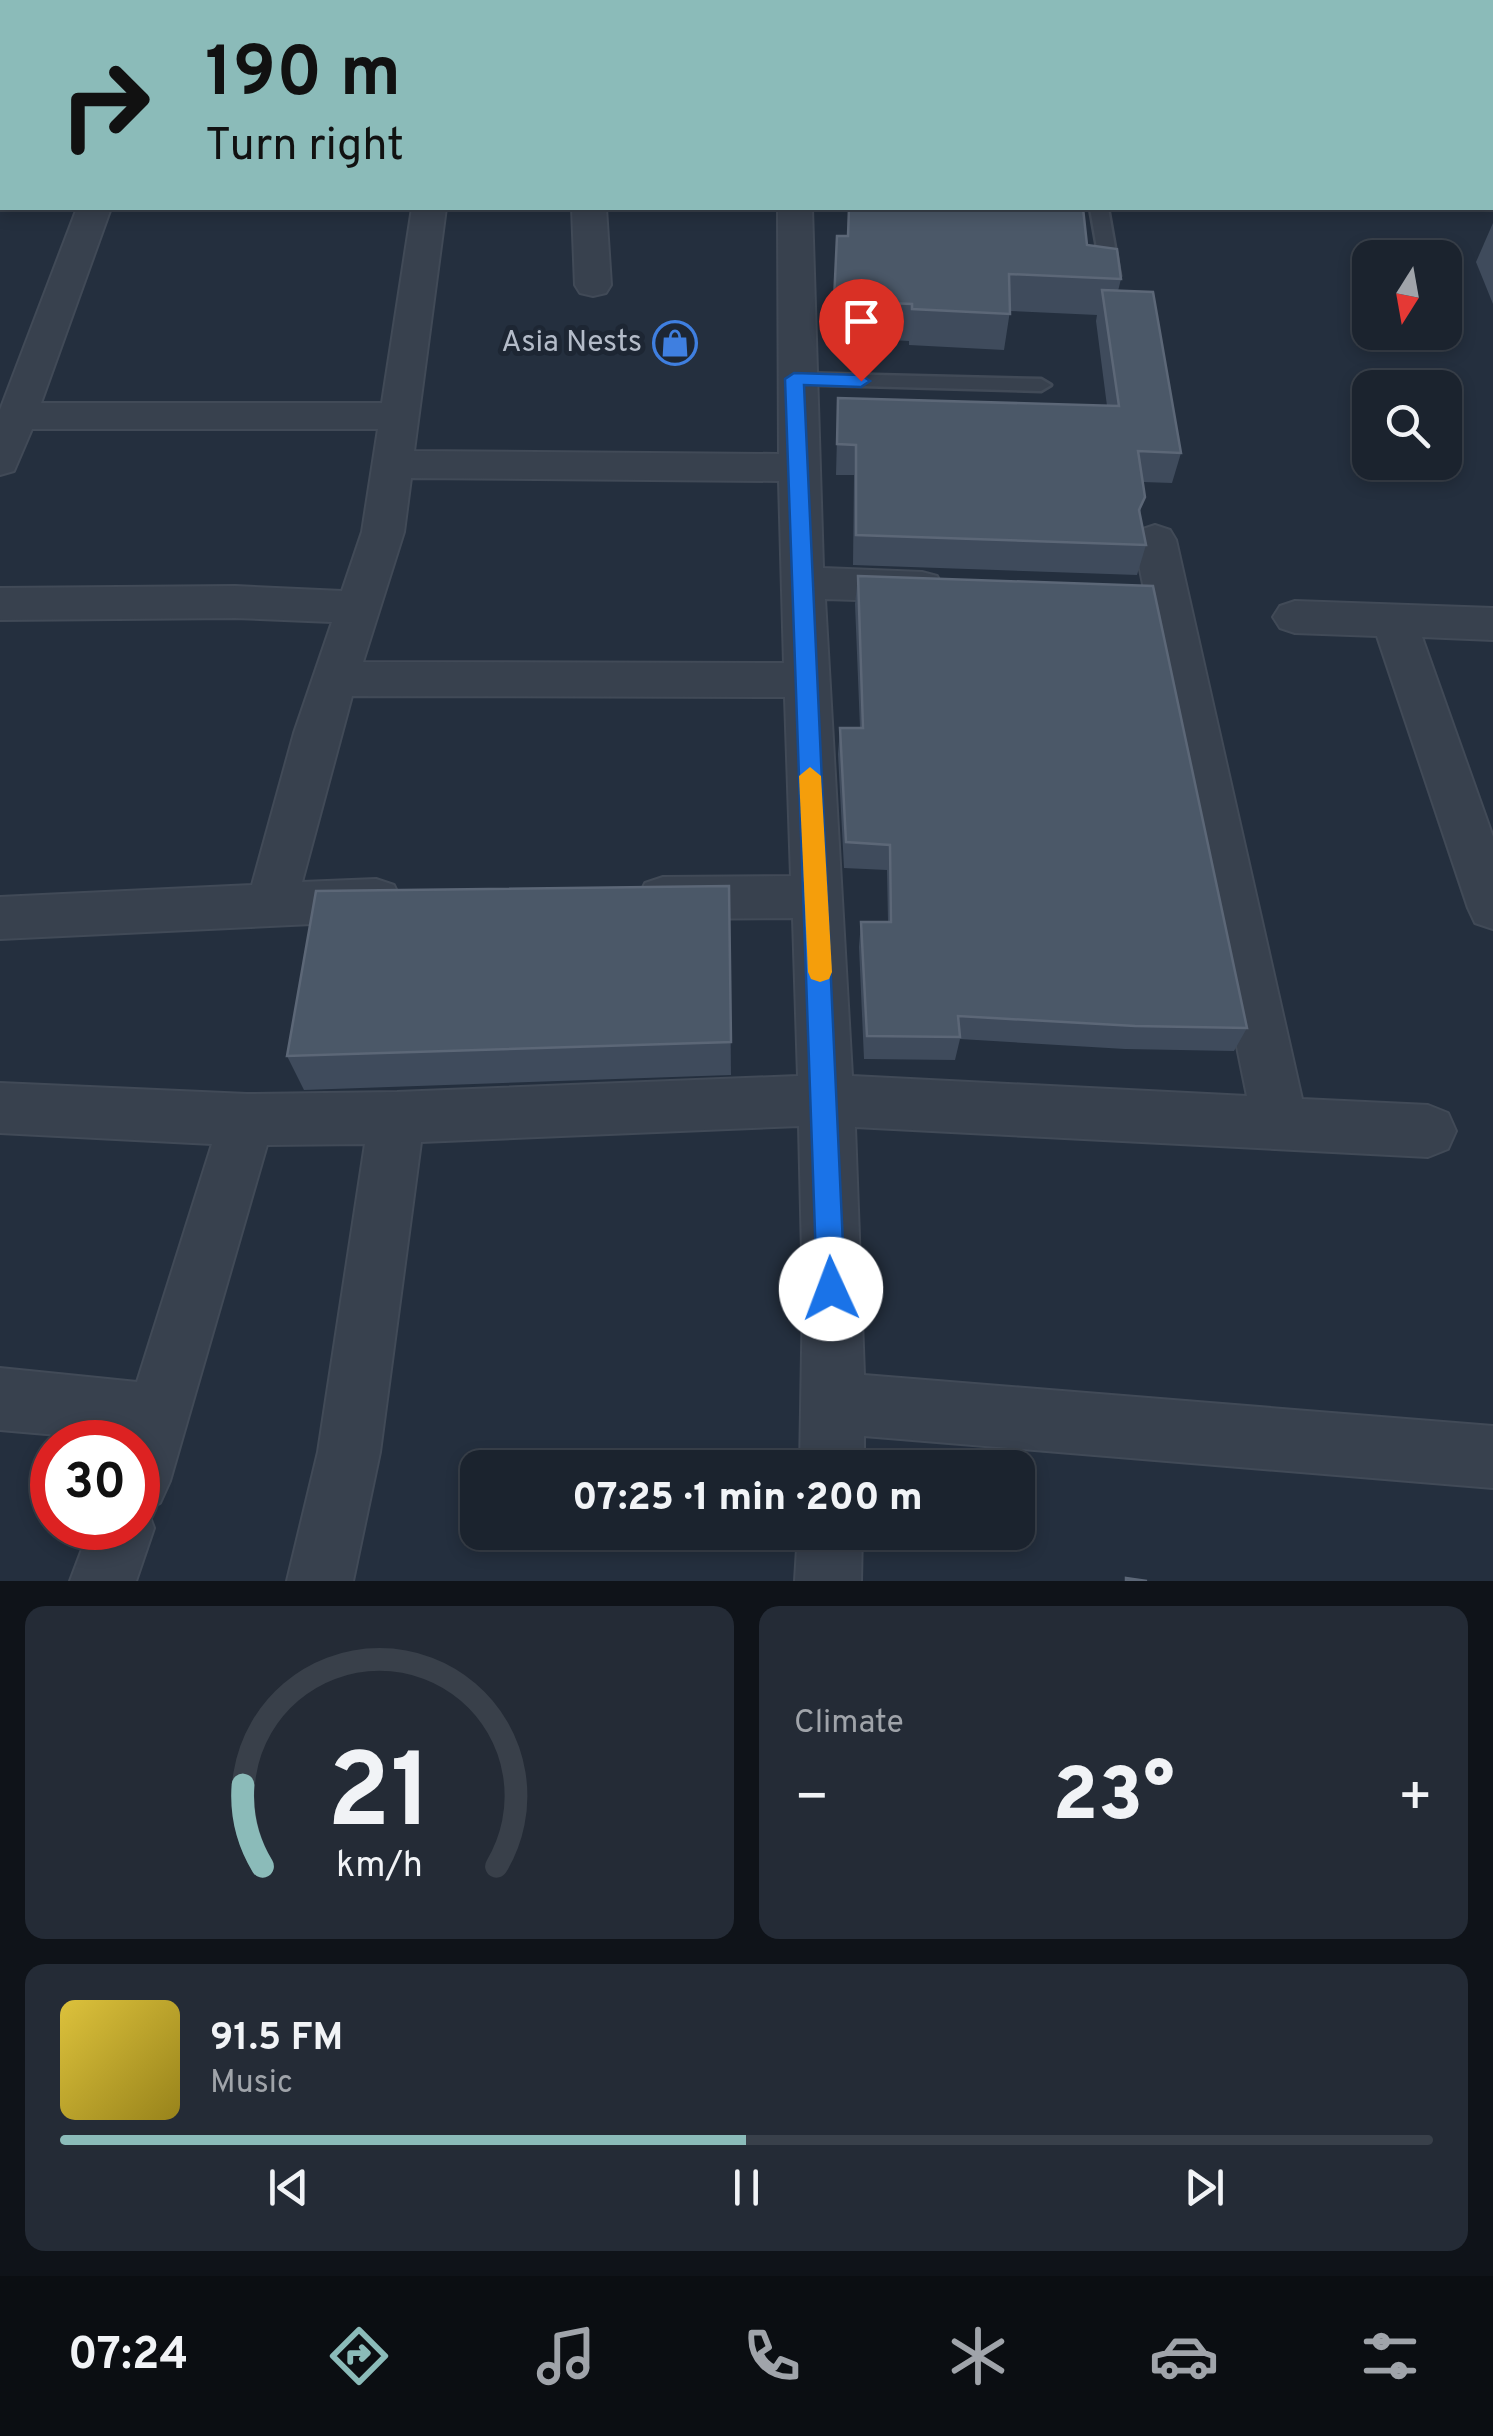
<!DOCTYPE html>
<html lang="en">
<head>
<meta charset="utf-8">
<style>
	:root { --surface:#1b232e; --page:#242b36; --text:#f1f3f6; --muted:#a0a4aa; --line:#39404a; --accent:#8bbbb9 }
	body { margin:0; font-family:Overpass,sans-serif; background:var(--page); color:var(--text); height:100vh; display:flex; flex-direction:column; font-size:38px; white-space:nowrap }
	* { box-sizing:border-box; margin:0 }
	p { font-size:32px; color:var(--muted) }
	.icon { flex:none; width:55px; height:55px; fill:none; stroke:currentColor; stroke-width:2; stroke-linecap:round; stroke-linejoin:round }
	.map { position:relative; height:1581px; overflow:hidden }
	.details { display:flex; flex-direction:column; gap:25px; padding:25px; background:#0f1319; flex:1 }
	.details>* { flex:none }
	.guide { position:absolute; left:0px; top:0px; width:1495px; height:210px; box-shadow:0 5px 15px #0003,0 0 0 2px var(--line); background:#8bbbb9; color:#111; overflow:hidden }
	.needle { width:65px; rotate:191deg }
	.buttons { position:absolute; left:1352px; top:240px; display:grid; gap:20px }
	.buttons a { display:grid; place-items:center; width:110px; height:110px; border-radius:20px; background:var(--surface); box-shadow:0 5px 15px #0003,0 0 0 2px var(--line); font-size:50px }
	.speed { position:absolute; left:30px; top:1420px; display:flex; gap:20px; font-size:50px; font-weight:700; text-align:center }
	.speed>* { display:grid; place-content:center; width:130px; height:130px; border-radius:50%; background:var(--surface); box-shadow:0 5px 15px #0003,0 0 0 2px var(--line); line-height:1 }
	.speed .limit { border:15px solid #d22; background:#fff; color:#111 }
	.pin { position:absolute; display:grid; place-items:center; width:85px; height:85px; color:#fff; margin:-102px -42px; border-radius:50% 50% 50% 0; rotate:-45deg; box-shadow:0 0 10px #0007 }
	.pin .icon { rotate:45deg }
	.me { position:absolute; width:110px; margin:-55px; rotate:358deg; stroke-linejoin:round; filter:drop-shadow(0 0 8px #0008) }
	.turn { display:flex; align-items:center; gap:35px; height:210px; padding:0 40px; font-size:45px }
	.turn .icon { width:130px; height:130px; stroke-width:2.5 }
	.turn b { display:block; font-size:70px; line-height:85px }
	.big { font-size:75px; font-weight:800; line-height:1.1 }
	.details .tile { flex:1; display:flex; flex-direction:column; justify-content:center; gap:15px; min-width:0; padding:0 35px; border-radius:20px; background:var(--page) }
	.details .dial { align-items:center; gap:0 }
	.dial svg { height:260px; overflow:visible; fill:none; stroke:var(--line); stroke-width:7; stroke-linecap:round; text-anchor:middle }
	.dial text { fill:var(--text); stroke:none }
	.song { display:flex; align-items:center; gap:30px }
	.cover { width:120px; height:120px; border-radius:15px; background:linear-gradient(135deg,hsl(50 70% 55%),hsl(50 70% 35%)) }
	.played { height:10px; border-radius:5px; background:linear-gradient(90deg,var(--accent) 50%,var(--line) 50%) }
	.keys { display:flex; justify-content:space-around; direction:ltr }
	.heat { display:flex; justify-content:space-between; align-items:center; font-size:55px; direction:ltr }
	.details .tiles { flex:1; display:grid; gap:25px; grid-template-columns:1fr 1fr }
	.tile:last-child { grid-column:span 2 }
	.trip { position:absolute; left:460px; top:1450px; width:575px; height:100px; border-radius:20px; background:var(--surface); box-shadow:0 5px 15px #0003,0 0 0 2px var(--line); font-weight:800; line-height:100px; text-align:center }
	.dock { display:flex; height:160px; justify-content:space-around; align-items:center; background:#0b0e12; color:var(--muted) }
	.dock .icon { width:70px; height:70px }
	.dock .active { color:var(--accent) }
	.dock b { font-size:45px; color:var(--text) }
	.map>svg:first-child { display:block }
</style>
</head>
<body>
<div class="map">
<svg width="1493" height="1581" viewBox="0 0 1493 1581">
	<rect width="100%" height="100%" fill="#242f3e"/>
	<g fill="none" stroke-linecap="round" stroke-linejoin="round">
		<g stroke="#414a57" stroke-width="5">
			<g id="lane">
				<polygon points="1064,0 1080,0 1080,2 1065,2"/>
				<polygon points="1090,208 1108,208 1120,276 1118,280 1111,282 1102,276"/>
				<polygon points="794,373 1041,379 1051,385 1041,391 787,384 787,374"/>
			</g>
		</g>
		<g stroke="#414a57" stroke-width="4">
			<g id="street">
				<polygon points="141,0 171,0 171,2 142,2"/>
				<polygon points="520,0 550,0 550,2 521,2"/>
				<polygon points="730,0 760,0 760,2 731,2"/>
				<rect x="0" y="68" width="2" height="18"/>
				<rect x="1492" y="141" width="1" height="20"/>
				<path d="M77,208H111L41,403H382L412,208H446L414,451L779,454L778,208H812L823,568L922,572L937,576L943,587L937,598L922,602L825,599L852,1076L1247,1096L1134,540L1140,530L1155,525L1170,530L1176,540L1302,1099L1428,1105L1448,1113L1456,1131L1448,1149L1428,1157L855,1127L864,1375L1493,1426V1488L864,1436V1468H800L803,1295L799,1126L421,1142L380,1452L353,1581H287L318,1452L365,1144L267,1145L170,1481L160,1503L147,1509L154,1528L136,1581H70L90,1528H138V1442L0,1430V1368L137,1382L212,1144L0,1133V1083L247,1094L397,1092L798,1076L793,918L663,919L645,913L638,898L645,883L663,877L791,876L785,697L352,696L302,882L376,879L394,885L401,900L394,915L376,921L0,939V897L252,885L294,733L332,622L235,618L0,620V588L235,586L342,591L362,532L378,429H32L14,471L0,475V410ZM411,478L779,481L784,663L363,662L404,532Z"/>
				<polygon points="572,208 606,208 611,285 606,293 593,296 580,293 575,285"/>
				<polygon points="1295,601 1493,608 1493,640 1422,637 1493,837 1493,929 1475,923 1468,908 1377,636 1295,633 1280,628 1273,617 1280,606"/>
				<polygon points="798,1532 862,1532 861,1581 795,1581"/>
			</g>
		</g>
		<use href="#lane" fill="#38414e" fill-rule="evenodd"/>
		<use href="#street" fill="#38414e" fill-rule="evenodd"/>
	</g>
	<g fill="#3f4b5c">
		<polygon points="1493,223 1493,304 1476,262"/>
		<polygon points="837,236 1087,245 1121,279 1118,291 1181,453 1172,483 1143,482 1140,517 1146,545 1137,575 853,565 854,475 836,475 838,398 1107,406 1096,321 1097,315 1010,311 1004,350 909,345 909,341 832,337"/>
		<polygon points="858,576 1247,1028 1234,1051 1125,1049 960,1039 955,1060 864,1059 859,947 861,922 888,922 887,870 844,868 838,754 840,728 860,728 855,604"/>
		<polygon points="729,886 731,1075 304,1090 287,1056"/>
	</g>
	<g fill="#4b5868" stroke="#5c6777" stroke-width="2.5">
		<polygon points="849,208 1083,208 1087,245 1117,249 1121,279 1009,274 1010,314 912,309 912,304 834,301 837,236 848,236"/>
		<polygon points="1102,290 1153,292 1181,453 1138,451 1145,497 1139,510 1146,545 856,535 856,445 837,444 838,398 1119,406"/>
		<polygon points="858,576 1153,586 1247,1028 1135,1026 958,1016 960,1037 867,1036 861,922 891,922 890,845 846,842 840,728 863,728"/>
		<polygon points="729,886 731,1042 287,1056 316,891"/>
		<polygon points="1126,1578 1147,1581 1126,1581"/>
	</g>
	<polygon fill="#1a73e8" stroke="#114b97" stroke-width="2.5" points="794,373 861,375 870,381 861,387 804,385 845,1289 841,1299 831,1303 821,1299 817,1289 785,379"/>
	<polygon fill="#f59e0b" points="810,767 821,776 832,972 829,979 820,982 811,979 808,972 799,776"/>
	<defs>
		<g id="shop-ring" transform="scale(2.25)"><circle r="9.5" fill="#1d2633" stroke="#3f7fe0" stroke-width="1.5"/><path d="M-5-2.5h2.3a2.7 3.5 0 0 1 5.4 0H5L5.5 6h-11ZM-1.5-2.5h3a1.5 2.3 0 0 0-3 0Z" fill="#3f7fe0"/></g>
	</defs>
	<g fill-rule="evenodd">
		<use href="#shop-ring" x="675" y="343"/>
	</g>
	<g text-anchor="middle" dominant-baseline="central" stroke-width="10" stroke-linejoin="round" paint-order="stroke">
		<g font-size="30" fill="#b4bcc9" stroke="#1d2633" text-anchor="end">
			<text x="642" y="343">Asia Nests</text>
		</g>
	</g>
</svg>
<div class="buttons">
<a><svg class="needle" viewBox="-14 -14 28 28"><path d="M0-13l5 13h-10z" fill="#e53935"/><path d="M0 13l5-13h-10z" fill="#a0a4aa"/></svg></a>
<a><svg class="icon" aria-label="search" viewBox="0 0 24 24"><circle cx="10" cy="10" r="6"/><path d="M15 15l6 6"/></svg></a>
</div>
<div class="speed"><div class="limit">30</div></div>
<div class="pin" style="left:861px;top:381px;background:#d93025"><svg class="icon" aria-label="arrive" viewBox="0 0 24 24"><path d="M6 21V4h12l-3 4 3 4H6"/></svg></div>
<svg class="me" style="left:831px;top:1289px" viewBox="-20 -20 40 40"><circle r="19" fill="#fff"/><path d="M0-13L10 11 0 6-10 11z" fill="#1a73e8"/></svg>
<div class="trip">07:25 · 1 min · 200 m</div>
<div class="guide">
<div class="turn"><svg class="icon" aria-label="right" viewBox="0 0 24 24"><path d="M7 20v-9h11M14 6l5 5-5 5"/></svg><div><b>190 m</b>Turn right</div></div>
</div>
</div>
<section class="details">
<div class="tiles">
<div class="tile dial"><svg viewBox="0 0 100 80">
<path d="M14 69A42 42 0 1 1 86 69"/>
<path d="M14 69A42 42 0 0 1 8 44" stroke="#8bbbb9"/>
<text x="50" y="56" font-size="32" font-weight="700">21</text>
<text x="50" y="72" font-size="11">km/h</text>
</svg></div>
<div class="tile"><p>Climate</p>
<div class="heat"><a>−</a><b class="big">23°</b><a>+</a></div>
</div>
<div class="tile">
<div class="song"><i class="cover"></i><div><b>91.5 FM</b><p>Music</p></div></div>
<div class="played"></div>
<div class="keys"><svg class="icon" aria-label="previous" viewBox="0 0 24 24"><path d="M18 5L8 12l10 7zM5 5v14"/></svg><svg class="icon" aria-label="pause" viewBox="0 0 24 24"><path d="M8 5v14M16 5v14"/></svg><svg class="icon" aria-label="next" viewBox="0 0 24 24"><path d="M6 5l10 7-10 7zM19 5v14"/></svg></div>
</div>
</div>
</section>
<nav class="dock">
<b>07:24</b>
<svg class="icon active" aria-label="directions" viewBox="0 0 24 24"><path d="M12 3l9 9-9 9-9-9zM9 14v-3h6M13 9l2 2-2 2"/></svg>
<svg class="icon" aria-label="music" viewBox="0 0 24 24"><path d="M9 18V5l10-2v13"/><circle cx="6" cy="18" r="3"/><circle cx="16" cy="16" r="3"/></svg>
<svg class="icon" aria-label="phone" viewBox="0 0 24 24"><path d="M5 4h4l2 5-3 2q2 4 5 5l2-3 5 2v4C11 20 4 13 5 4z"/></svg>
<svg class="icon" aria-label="climate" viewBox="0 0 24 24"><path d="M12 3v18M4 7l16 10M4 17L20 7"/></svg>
<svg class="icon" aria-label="car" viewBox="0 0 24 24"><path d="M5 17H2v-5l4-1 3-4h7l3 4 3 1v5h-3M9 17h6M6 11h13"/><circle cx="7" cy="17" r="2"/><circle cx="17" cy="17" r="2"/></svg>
<svg class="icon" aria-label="filters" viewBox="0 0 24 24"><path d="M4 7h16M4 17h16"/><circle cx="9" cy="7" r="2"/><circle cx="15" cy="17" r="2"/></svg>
</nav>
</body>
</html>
